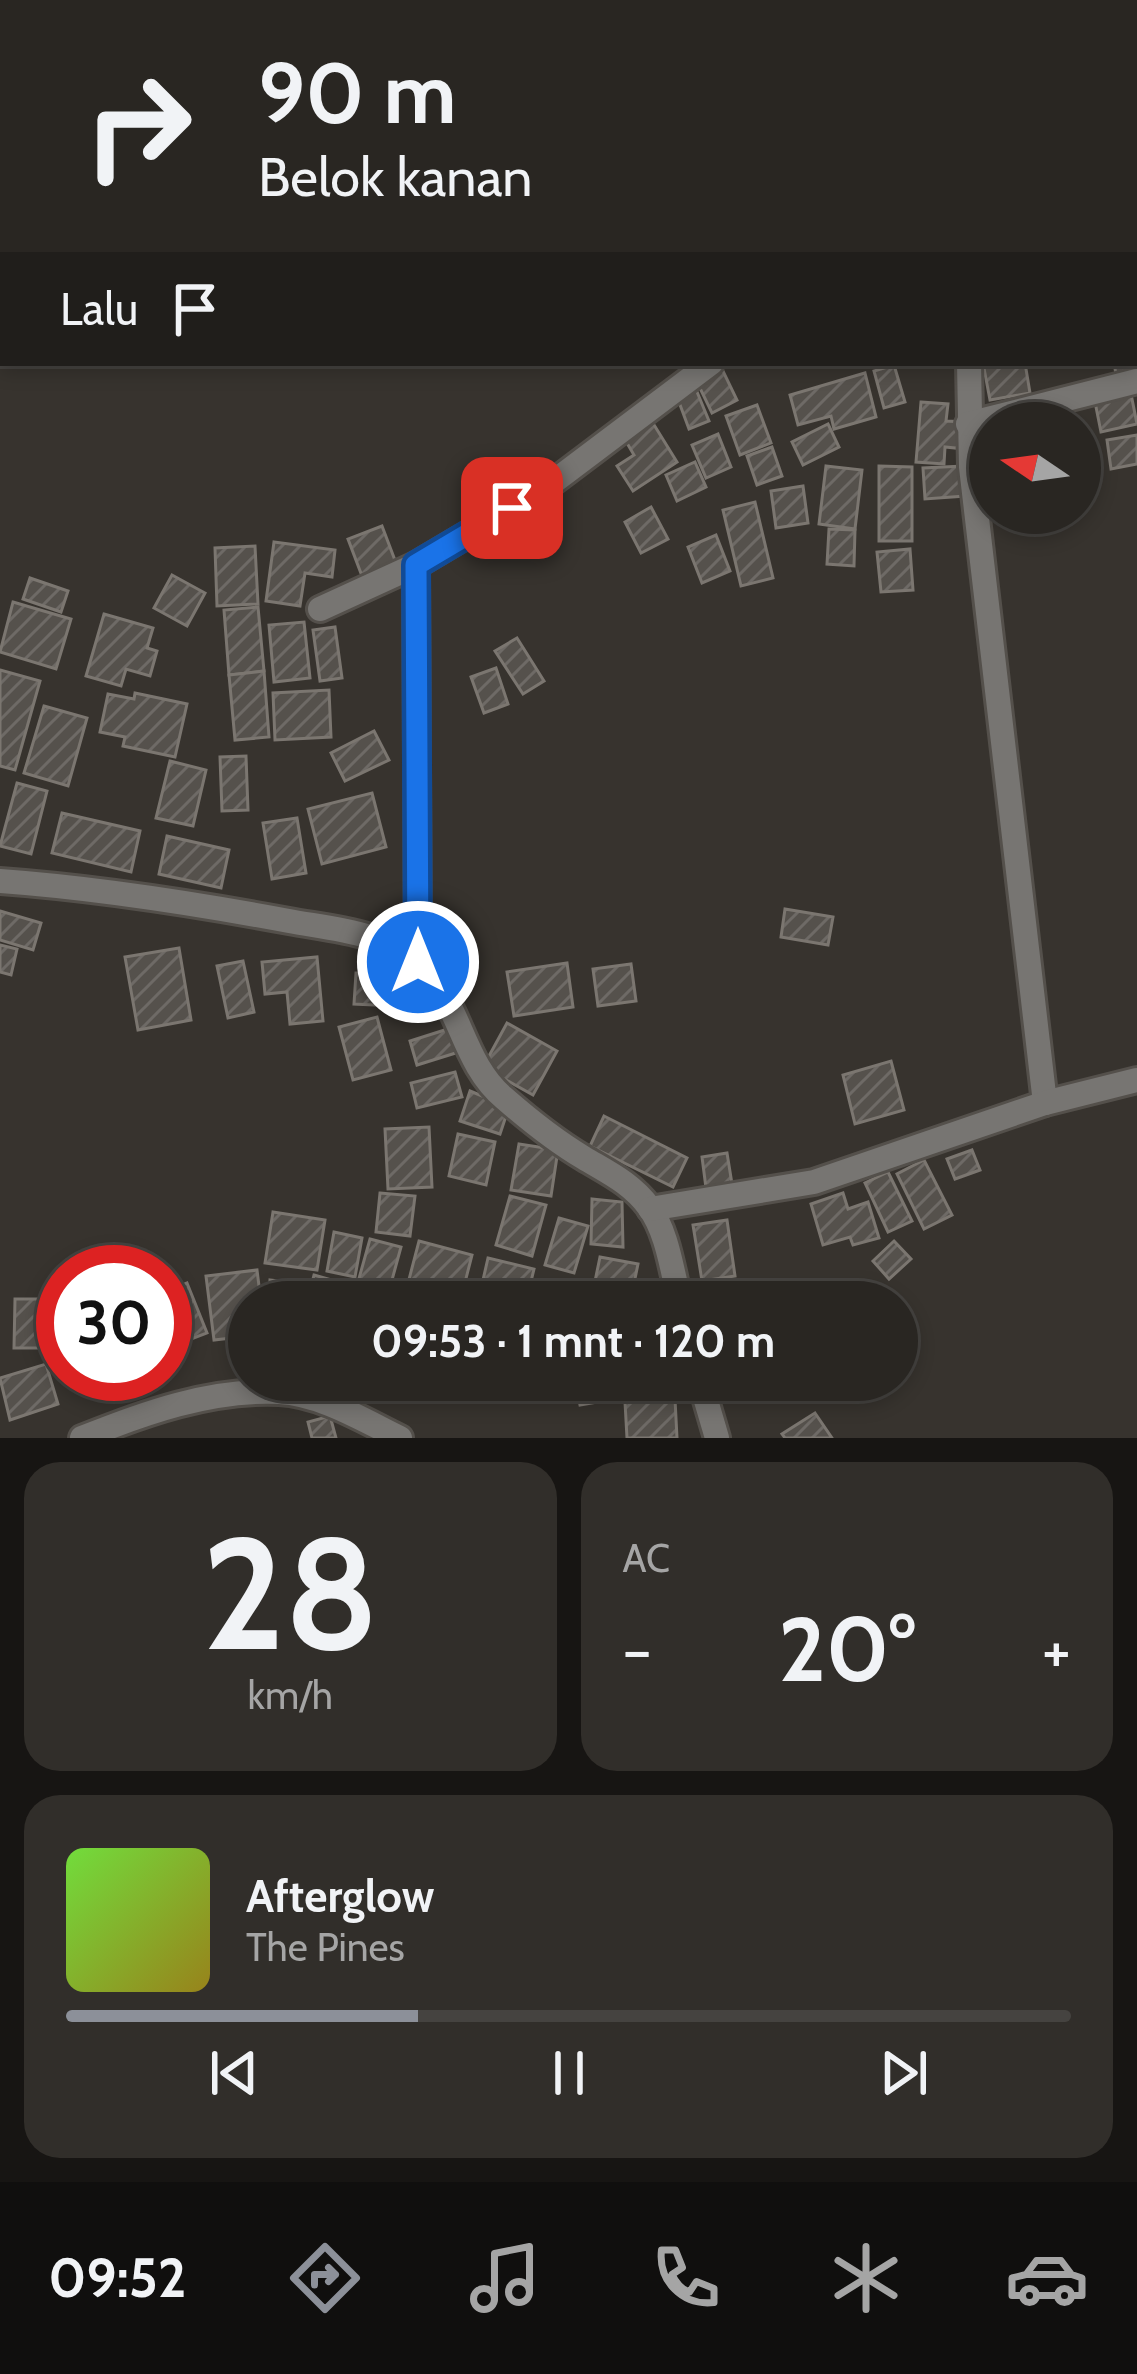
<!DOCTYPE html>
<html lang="id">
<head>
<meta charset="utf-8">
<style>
	:root { --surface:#292622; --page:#312e2a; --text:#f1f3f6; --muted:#a5a5a5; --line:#454340; --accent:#8c9099 }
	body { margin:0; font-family:Cabin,sans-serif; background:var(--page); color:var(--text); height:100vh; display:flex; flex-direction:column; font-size:45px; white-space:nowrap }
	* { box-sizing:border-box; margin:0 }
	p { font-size:39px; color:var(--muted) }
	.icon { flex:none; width:66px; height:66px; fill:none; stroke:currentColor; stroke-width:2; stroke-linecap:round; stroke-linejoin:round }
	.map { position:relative; height:1438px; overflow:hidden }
	.details { display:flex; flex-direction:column; gap:24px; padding:24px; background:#171513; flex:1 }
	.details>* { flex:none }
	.banner { position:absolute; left:0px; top:0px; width:1137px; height:366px; box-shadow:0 6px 18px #0003,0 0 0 3px var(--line); background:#292622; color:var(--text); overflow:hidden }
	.needle { width:78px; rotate:283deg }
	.fabs { position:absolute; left:969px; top:402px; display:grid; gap:24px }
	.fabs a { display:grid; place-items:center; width:132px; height:132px; border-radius:50%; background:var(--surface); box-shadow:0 6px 18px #0003,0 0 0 3px var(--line); font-size:60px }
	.speed { position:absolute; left:36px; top:1245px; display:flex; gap:24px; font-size:60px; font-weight:700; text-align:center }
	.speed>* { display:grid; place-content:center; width:156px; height:156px; border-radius:50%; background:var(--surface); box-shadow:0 6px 18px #0003,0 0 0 3px var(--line); line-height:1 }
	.speed .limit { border:18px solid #d22; background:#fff; color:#111 }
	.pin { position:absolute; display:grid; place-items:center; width:102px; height:102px; color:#fff; margin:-51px; border-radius:24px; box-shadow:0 6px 18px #0006 }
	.me { position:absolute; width:132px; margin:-66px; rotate:0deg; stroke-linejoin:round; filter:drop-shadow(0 0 9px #0008) }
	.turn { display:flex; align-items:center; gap:42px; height:252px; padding:0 60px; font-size:54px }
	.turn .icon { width:156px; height:156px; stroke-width:2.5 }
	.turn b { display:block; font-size:84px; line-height:102px }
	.then { display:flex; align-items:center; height:114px; padding:0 60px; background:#0003; gap:24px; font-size:45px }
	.big { font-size:90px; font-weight:700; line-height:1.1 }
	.details .card { flex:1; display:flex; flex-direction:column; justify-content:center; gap:18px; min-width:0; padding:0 42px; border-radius:36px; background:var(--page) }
	.details .dial { align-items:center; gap:0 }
	.dial b { font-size:156px; line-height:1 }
	.song { display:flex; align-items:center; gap:36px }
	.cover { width:144px; height:144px; border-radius:18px; background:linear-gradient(135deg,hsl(100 70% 55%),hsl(50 70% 35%)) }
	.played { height:12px; border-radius:6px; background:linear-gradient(90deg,var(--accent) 35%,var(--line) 35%) }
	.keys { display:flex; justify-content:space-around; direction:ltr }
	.heat { display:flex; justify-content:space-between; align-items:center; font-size:66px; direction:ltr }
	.details .tiles { flex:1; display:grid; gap:24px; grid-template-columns:1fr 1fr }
	.card:last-child { grid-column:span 2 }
	.trip { position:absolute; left:228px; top:1281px; width:690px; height:120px; border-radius:60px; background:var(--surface); box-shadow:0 6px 18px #0003,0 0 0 3px var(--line); font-weight:700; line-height:120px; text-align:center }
	.menu { display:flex; height:192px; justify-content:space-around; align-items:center; background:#100f0e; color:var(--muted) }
	.menu .icon { width:84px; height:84px }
	.menu .selected { color:var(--accent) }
	.menu b { font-size:54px; color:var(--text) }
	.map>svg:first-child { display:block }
</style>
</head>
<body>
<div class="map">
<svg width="1137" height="1438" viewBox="0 0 1137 1438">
	<defs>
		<pattern id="building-hatch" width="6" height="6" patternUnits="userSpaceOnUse" patternTransform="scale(3)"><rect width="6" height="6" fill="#55514c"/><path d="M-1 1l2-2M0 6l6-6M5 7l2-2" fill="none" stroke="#6e6a66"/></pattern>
	</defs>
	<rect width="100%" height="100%" fill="#37332e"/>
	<g fill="url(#building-hatch)" stroke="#7b7670" stroke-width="3">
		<polygon points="1134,294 1137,294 1137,371 1116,374 1114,363 1134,363"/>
		<polygon points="983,363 1025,363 1030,393 990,400"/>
		<polygon points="894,365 905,402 884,408 874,371"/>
		<polygon points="721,367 737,400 712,413 696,380"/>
		<polygon points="865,373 876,417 834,429 831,416 798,425 790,395"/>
		<polygon points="695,387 709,421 689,429 676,394"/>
		<polygon points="1131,394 1137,424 1101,432 1095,402"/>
		<polygon points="921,402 948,404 946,421 967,422 965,449 945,447 944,464 916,462"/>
		<polygon points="757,405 771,443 740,455 726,416"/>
		<polygon points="651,420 677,462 633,491 617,466 634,455 624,438"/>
		<polygon points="828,424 839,447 803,465 792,442"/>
		<polygon points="718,434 731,467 706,478 692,445"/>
		<polygon points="1137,435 1137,464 1111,469 1107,440"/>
		<polygon points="772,447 782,476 757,485 747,456"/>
		<polygon points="695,462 706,487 677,501 666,475"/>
		<polygon points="826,466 862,470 855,529 819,524"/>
		<polygon points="879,466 912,467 912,541 879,541"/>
		<polygon points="963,466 965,496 925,499 923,468"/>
		<polygon points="803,486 808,523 776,528 771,491"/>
		<polygon points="755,502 773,578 741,586 723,510"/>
		<polygon points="651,507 668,539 641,553 625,522"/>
		<polygon points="382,526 396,563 362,576 348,539"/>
		<polygon points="829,529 855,530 854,566 827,564"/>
		<polygon points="716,535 730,571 702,583 688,547"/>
		<polygon points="274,542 335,550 332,577 305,573 300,606 266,601"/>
		<polygon points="255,546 258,604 217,606 215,548"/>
		<polygon points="910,549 913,590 881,592 877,552"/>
		<polygon points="172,575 205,593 187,626 154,608"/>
		<polygon points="30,578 68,591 61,612 23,599"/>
		<polygon points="13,602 71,619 56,669 0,652"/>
		<polygon points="258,607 264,671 229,675 224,610"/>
		<polygon points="104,614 153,628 147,648 157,651 150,676 126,669 121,686 86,676"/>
		<polygon points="304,622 310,678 274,682 269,625"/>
		<polygon points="335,627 342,678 320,681 313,630"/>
		<polygon points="517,638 544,681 523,694 495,651"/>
		<polygon points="496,668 508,704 484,713 471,677"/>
		<polygon points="0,670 40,681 15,770 0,766"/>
		<polygon points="264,671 269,737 235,740 229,675"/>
		<polygon points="329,690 331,737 275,740 273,693"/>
		<polygon points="135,693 187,704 175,757 123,746 125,737 100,732 108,694 134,699"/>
		<polygon points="44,706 87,718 68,786 24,773"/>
		<polygon points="374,731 389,760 345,781 331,753"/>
		<polygon points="246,756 248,810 222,811 220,757"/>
		<polygon points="170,761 206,770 193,826 156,818"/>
		<polygon points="17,783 47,791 31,854 0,846"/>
		<polygon points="372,793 386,847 322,864 308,809"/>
		<polygon points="62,813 140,831 131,872 52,853"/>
		<polygon points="297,818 306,873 272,879 263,823"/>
		<polygon points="167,836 229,850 221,888 159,874"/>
		<polygon points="785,909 833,917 828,945 781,937"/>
		<polygon points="0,911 41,923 33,950 0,940"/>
		<polygon points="0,945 17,949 11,975 0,972"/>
		<polygon points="179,948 191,1020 138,1030 125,957"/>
		<polygon points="317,957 323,1021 290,1024 287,992 265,994 262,962"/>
		<polygon points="243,961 254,1012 228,1018 217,966"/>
		<polygon points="567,963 573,1007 514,1016 507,972"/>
		<polygon points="631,964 636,1001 598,1006 593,969"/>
		<polygon points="356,973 395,974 394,1006 354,1004"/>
		<polygon points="377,1017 391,1070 353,1080 339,1027"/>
		<polygon points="507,1023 557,1051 533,1095 483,1067"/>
		<polygon points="451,1028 459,1052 417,1065 410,1041"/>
		<polygon points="891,1061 904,1110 855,1124 843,1075"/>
		<polygon points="455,1072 462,1097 417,1108 411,1083"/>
		<polygon points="470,1091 509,1107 500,1134 460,1121"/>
		<polygon points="604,1116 687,1158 673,1187 590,1146"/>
		<polygon points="429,1127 432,1187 388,1189 385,1129"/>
		<polygon points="458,1134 495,1142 486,1185 449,1176"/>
		<polygon points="519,1144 558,1150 551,1196 511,1190"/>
		<polygon points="972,1150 980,1170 955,1179 947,1159"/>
		<polygon points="727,1153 732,1184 706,1188 702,1157"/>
		<polygon points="924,1160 952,1215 924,1229 897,1174"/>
		<polygon points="888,1172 912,1221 888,1232 865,1183"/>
		<polygon points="380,1193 415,1196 410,1236 376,1232"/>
		<polygon points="843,1193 848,1209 868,1202 879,1238 853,1245 850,1237 823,1245 811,1204"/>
		<polygon points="510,1196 546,1205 532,1256 496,1245"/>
		<polygon points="592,1199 622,1202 623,1247 591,1244"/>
		<polygon points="273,1212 325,1220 317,1270 265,1263"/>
		<polygon points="559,1218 588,1226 574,1273 545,1265"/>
		<polygon points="727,1220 735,1276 702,1281 693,1225"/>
		<polygon points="334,1232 362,1238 355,1277 327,1271"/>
		<polygon points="370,1239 401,1247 389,1291 358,1282"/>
		<polygon points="419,1241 472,1255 460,1302 406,1291"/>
		<polygon points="894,1241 911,1259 889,1279 873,1261"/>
		<polygon points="600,1257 638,1264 631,1298 593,1291"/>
		<polygon points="488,1258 534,1269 526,1302 478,1302"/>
		<polygon points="257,1270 261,1302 249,1302 249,1336 214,1340 206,1276"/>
		<polygon points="314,1275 356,1287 352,1302 307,1302"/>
		<polygon points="270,1280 307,1284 306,1302 269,1302"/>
		<polygon points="543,1280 586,1290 583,1302 538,1302"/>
		<polygon points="187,1283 207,1333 165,1349 165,1292"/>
		<polygon points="15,1299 46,1299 45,1348 14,1348"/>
		<polygon points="46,1364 58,1404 10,1420 0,1378"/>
		<polygon points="409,1380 455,1380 449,1401 407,1387"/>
		<polygon points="575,1380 605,1380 609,1400 580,1405"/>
		<polygon points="675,1399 677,1438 627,1438 625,1402"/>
		<polygon points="815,1413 832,1438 785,1438 782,1434"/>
		<polygon points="330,1416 336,1438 312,1438 308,1422"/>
	</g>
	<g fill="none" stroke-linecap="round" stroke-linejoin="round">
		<g stroke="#54504b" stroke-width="30">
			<g id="minor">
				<polyline points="969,363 971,467 1045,1103"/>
				<polyline points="968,424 1137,381"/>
				<polyline points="320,609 416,565"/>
				<path d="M0,881C98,888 192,903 289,921C332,929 383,932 417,962C461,999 460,1061 504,1098C528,1119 557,1142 584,1158C609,1173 631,1183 649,1207C668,1233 672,1272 680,1302"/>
				<polyline points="418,962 416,565 544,489 711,363"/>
				<polyline points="650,1209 814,1182 1045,1103 1137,1080"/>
				<polyline points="700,1380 717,1438"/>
				<path d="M82,1438C144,1413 211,1389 279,1392C321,1394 363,1420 400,1438"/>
			</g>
		</g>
		<use href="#minor" stroke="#777572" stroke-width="24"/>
	</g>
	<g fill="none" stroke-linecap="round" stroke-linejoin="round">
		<g stroke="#114b97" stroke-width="30">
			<polyline id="route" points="418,962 416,565 512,508"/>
		</g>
		<use href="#route" stroke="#1a73e8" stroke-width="21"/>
	</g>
</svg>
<div class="fabs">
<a><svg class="needle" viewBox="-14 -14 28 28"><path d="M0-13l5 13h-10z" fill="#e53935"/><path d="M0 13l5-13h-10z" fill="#a5a5a5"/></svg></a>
</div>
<div class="speed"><div class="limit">30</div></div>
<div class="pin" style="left:512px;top:508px;background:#d93025"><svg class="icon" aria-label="arrive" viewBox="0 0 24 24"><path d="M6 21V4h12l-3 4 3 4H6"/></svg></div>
<svg class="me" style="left:418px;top:962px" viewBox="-20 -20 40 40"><circle r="17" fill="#1a73e8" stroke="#fff" stroke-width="3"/><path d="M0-11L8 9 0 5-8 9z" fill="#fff"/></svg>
<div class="trip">09:53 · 1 mnt · 120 m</div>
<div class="banner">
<div class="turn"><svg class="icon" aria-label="right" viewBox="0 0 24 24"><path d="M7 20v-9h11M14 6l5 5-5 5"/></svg><div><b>90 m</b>Belok kanan</div></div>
<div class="then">Lalu<svg class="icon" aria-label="arrive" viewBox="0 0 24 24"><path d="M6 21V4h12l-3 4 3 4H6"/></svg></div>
</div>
</div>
<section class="details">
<div class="tiles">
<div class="card dial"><b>28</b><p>km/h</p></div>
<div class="card"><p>AC</p>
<div class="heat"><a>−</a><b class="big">20°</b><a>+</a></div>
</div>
<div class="card">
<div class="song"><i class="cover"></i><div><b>Afterglow</b><p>The Pines</p></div></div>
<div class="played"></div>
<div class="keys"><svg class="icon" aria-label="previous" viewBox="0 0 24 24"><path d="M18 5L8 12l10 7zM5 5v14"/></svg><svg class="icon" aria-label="pause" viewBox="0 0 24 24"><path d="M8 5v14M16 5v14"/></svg><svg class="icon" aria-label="next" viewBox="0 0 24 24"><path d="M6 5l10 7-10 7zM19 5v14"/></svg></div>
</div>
</div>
</section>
<nav class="menu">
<b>09:52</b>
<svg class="icon selected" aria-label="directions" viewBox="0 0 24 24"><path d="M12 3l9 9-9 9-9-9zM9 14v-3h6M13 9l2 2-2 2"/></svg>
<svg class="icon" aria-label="music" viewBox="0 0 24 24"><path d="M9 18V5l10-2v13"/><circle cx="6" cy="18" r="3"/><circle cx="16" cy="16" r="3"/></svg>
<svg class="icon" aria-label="phone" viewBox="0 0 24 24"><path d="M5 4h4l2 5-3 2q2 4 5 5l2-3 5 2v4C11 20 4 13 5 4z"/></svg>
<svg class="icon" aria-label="climate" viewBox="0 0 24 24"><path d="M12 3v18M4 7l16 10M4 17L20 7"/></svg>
<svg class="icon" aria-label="car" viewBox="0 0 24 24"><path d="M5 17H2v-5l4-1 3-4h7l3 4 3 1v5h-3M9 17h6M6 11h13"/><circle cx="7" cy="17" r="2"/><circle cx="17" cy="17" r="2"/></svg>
</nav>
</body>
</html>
